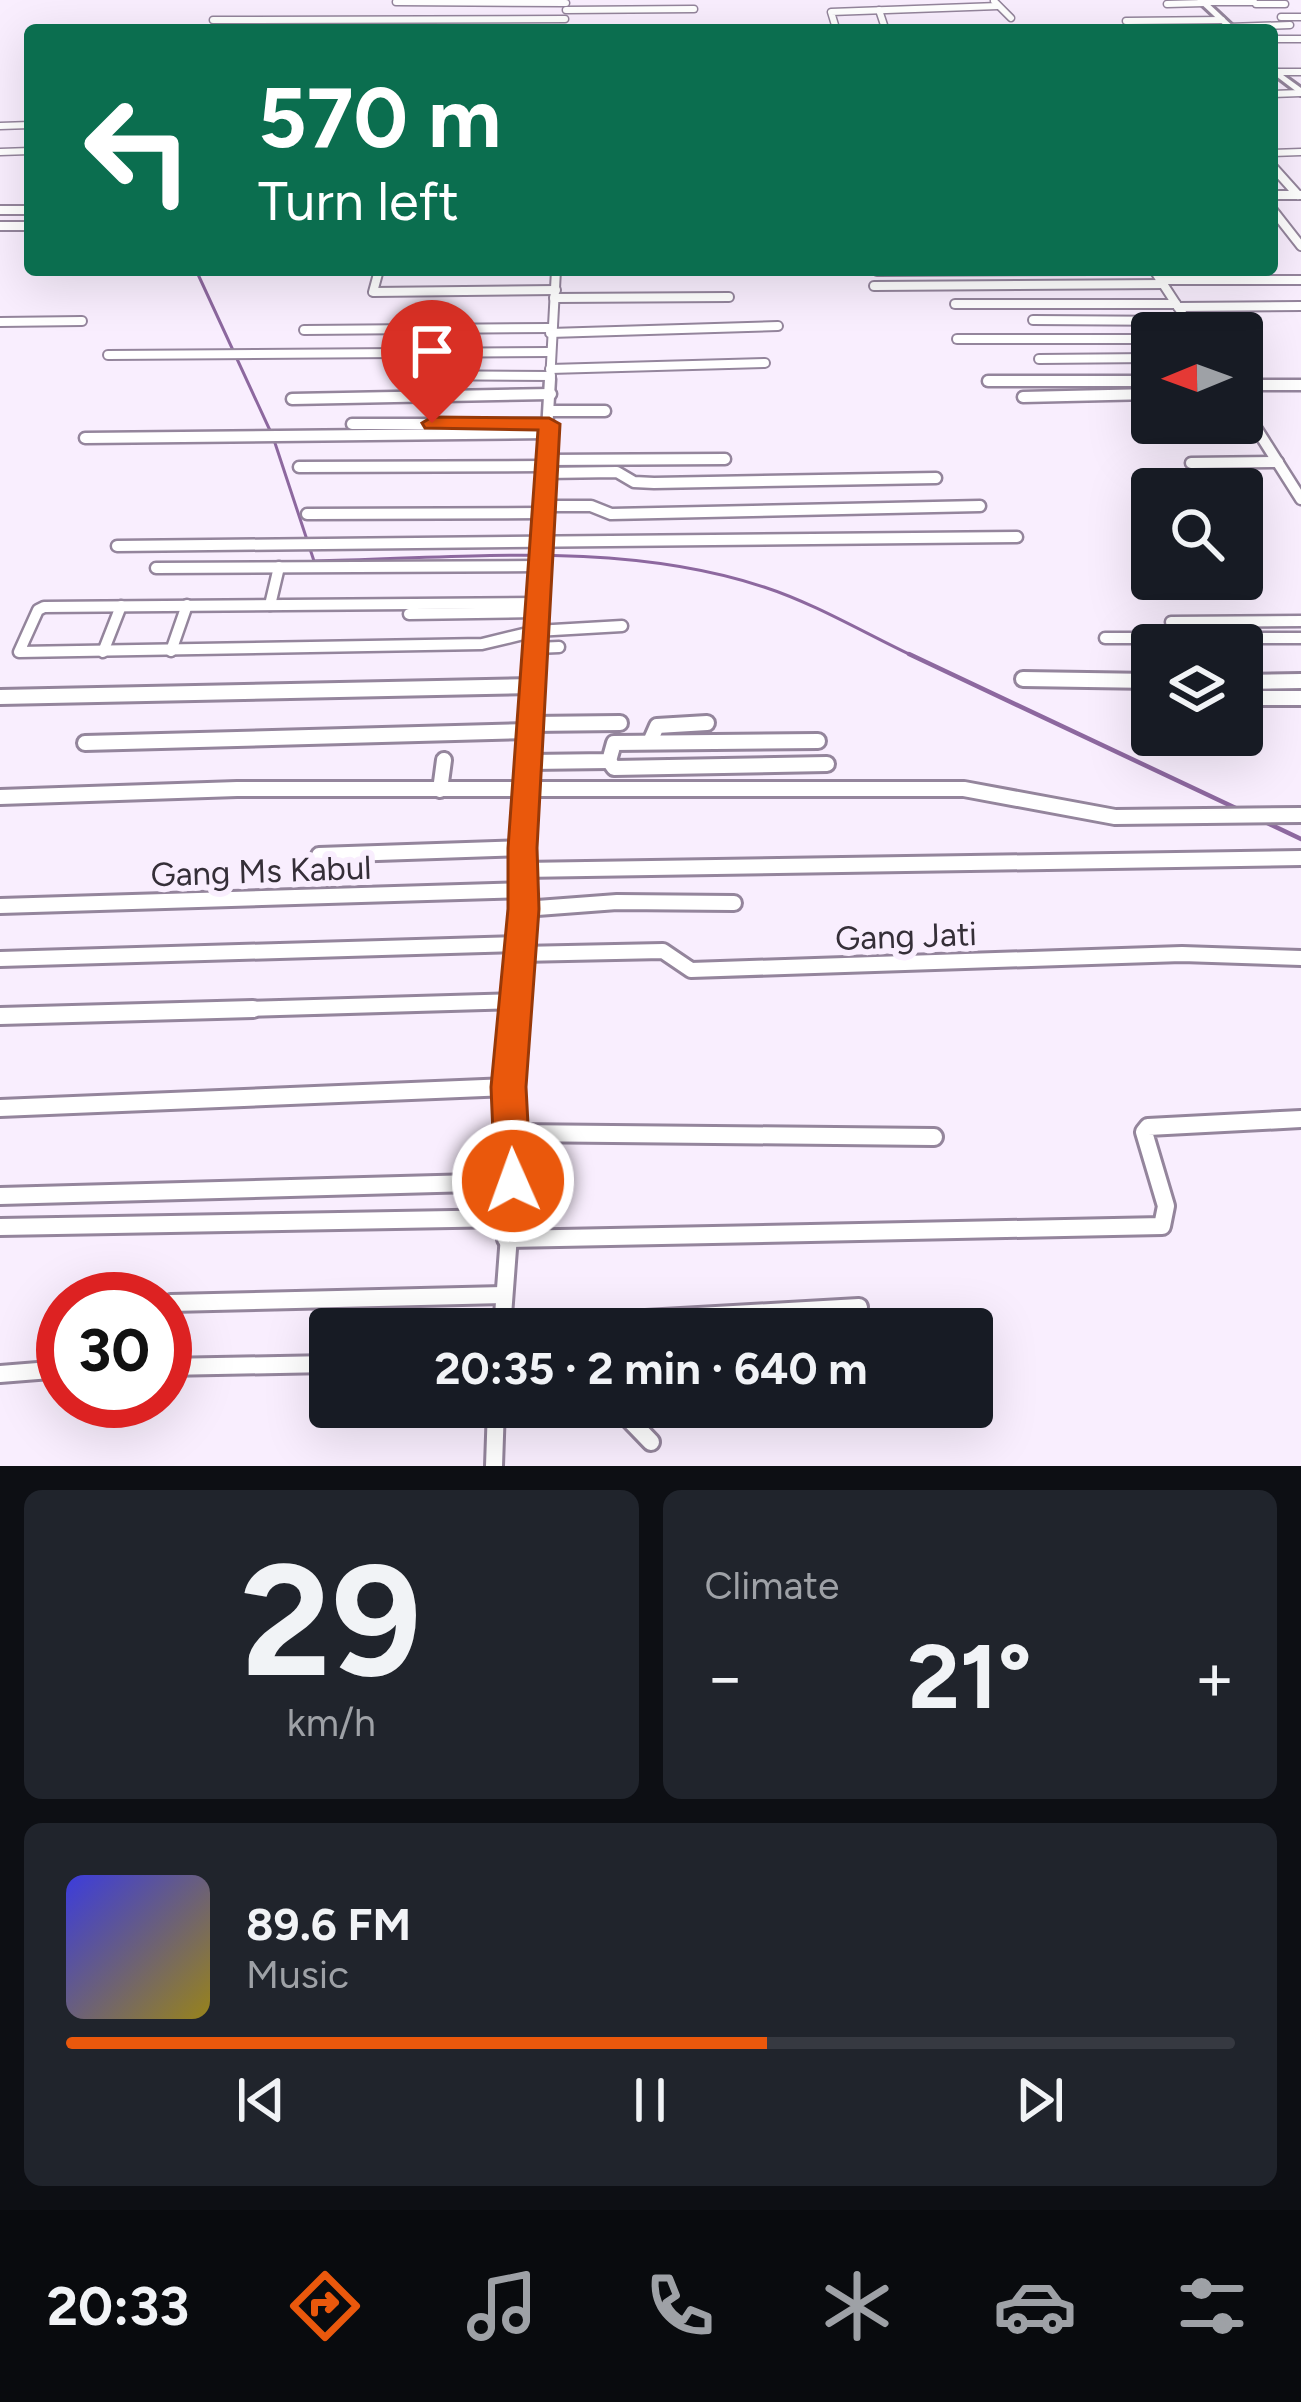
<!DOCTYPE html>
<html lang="en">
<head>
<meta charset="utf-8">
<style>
	:root { --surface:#171b24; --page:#20242c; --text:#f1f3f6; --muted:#9ea1a6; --line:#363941; --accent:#ea580c }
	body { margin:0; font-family:Figtree,sans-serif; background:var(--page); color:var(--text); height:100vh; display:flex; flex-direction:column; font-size:45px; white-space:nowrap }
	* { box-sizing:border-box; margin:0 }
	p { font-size:39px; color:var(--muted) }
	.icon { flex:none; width:66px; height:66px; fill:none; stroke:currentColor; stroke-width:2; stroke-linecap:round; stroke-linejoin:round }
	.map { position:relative; height:1466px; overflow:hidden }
	.details { display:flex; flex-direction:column; gap:24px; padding:24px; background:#0d0f14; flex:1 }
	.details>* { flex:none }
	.banner { position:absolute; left:24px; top:24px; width:1254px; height:252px; border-radius:12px; box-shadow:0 12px 48px #0002; background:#0b6e4f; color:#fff; overflow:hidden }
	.needle { width:78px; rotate:269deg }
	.buttons { position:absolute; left:1131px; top:312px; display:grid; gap:24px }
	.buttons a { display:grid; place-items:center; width:132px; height:132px; border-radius:12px; background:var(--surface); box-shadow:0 12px 48px #0002; font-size:60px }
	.speed { position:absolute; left:36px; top:1272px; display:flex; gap:24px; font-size:60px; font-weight:700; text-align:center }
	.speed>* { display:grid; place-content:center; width:156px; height:156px; border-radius:50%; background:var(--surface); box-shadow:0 12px 48px #0002; line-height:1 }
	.speed .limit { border:18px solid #d22; background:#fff; color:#111 }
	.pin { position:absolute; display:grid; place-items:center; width:102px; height:102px; color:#fff; margin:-123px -51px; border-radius:50% 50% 50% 0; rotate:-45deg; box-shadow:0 0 12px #0007 }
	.pin .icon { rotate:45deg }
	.me { position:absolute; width:132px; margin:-66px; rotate:358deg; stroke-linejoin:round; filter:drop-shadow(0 0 9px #0008) }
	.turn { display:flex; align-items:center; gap:42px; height:252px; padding:0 36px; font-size:54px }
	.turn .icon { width:156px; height:156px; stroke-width:2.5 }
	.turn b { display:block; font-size:84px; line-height:102px }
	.big { font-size:90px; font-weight:700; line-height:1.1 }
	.details .tile { flex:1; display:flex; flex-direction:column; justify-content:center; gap:18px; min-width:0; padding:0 42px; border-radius:18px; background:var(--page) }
	.details .dial { align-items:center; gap:0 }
	.dial b { font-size:156px; line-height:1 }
	.song { display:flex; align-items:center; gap:36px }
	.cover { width:144px; height:144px; border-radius:18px; background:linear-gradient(135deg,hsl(240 70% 55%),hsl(50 70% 35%)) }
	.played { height:12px; border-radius:6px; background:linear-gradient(90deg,var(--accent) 60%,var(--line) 60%) }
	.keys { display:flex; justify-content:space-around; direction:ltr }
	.heat { display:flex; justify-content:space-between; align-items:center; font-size:66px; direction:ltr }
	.details .tiles { flex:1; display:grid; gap:24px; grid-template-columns:1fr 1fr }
	.tile:last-child { grid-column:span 2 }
	.trip { position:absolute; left:309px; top:1308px; width:684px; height:120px; border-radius:12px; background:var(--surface); box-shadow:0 12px 48px #0002; font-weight:700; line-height:120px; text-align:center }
	.tab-bar { display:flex; height:192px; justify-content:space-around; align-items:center; background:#090b0e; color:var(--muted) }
	.tab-bar .icon { width:84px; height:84px }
	.tab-bar .current { color:var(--accent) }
	.tab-bar b { font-size:54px; color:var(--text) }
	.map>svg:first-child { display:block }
</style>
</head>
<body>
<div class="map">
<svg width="1301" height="1466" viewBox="0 0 1301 1466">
	<rect width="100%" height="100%" fill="#f9eefe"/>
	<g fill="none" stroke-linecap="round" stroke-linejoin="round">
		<path stroke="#8d689f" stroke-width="3" d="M196,270L273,437L314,561C462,558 622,540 764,587C816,604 866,634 915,657"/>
		<g stroke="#8d689f" stroke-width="4.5">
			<polyline points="909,654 1242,811"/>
			<polyline points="1263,821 1301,839"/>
		</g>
		<g stroke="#94859c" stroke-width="9">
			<g id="street-far4">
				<polyline points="994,1 1011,18"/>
				<polyline points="396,2 566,3"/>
				<polyline points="1203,2 1254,2"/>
				<polyline points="1167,4 1204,3"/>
				<polyline points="1256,4 1285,4"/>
				<polyline points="566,10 694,9"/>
				<polyline points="879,10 885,28"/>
				<polyline points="1281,17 1301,17"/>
				<polyline points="213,20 565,19"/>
				<polyline points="1126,21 1222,20"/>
				<polyline points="835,25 831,12 998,6"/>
				<polyline points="1229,27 1290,25"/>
				<polyline points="420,30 513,30"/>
				<polyline points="1272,39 1301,39"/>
				<polyline points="1275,72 1301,72"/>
				<polyline points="1272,94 1301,93"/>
				<polyline points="0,126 30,125"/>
				<polyline points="0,152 30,151"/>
				<polyline points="1272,153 1301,152"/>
			</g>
		</g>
		<g stroke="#94859c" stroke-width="12">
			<g id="street-far3">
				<polyline points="1272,166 1298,195"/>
				<polyline points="1272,195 1301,195"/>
				<polyline points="1272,209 1301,246"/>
				<polyline points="0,210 30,210"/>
				<polyline points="0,226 30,226"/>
				<polyline points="379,270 373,292 556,290"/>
				<polyline points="1154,270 1195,333"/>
				<polyline points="877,271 1095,270"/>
				<polyline points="1162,280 1301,280"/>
				<polyline points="874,286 1164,284"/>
				<polyline points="554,298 729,297"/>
				<polyline points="955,304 1176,304"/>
				<polyline points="1178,307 1301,306"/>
				<polyline points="1033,320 1187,321"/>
				<polyline points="0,322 82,321"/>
				<polyline points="304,330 550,328"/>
				<polyline points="550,333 778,326"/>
				<polyline points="957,339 1152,339"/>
				<polyline points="108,355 550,352"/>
				<polyline points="1039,359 1152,358"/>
				<polyline points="550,369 765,363"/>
				<polyline points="410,375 551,376"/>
				<polyline points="988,381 1152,381"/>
				<polyline points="550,382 556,270"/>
			</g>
		</g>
		<g stroke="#94859c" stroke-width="15">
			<g id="street-far2">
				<polyline points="988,381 1152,381"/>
				<polyline points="1242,385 1301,385"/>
				<polyline points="1023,397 1152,394"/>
				<polyline points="292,399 551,394"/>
				<polyline points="1242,406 1301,499"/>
				<polyline points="550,411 605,411"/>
				<polyline points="352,424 549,424"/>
				<polyline points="1172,426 1194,423"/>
				<polyline points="85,438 548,433"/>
				<polyline points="545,460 725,459"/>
				<polyline points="1191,463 1278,462"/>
				<polyline points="299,467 544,466"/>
				<polyline points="545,473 617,472 634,482 654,483 936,478"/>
				<polyline points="542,506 591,506 611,514 980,506"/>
				<polyline points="307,514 541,513"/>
				<polyline points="117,546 1017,537"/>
				<polyline points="156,568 540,566"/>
				<polyline points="538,603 44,607 38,610 19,652 482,644 536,631 622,626"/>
				<polyline points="270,605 279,567"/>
				<polyline points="409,614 537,612"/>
				<polyline points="1171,622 1301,621"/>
				<polyline points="1105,638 1301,638"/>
				<polyline points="536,648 559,647"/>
				<polyline points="171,651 187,605"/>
				<polyline points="103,652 121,606"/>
				<polyline points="534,657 550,379"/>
			</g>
		</g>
		<g stroke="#94859c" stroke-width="20">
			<g id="street-far1">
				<polyline points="1023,679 1152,681"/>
				<polyline points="1242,682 1301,681"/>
				<polyline points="0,697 534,686"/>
				<polyline points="1242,698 1301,698"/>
				<polyline points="531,724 620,723"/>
				<polyline points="650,742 657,726 707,723"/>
				<polyline points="85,743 530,731"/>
				<polyline points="609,761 614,768 827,764"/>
				<polyline points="530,762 609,761 614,743 818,741"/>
				<polyline points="440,790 444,760"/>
				<polyline points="0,797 237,789 964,789 1115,817 1301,815"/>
				<polyline points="319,855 523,848"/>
				<polyline points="522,870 1301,858"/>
				<polyline points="0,906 523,890"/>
				<polyline points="524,909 617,902 734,903"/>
				<polyline points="520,954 663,951 691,970 1182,954 1301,958"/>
				<polyline points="0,959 520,944"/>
				<polyline points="150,1012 515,1001"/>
				<polyline points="515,1012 524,909 534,654"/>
			</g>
		</g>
		<g stroke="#94859c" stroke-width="22">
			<g id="street">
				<polyline points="0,1016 253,1009"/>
				<polyline points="0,1108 508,1087"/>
				<polyline points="512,1133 934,1137"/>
				<polyline points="0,1196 513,1182"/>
				<polyline points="0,1227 509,1218"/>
				<polyline points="506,1239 1162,1226 1166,1206 1144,1132 1148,1127 1301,1119"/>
				<polyline points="171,1303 504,1295"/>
				<polyline points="502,1327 859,1307"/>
				<polyline points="502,1329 513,1182 508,1087 515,1009"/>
				<polyline points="165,1367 330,1364"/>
				<polyline points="0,1374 63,1369"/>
				<polyline points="533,1407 540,1417 624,1414 651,1442"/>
				<polyline points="494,1466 496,1407"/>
			</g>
		</g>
		<g stroke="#94859c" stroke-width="6">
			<g id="secondary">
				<polygon points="1197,0 1205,0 1237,30 1229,30"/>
				<polygon points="1272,67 1301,88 1301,95 1272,73"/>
			</g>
		</g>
		<use href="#street-far4" stroke="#fff" stroke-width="6"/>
		<use href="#street-far3" stroke="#fff" stroke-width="8"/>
		<use href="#street-far2" stroke="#fff" stroke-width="10"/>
		<use href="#street-far1" stroke="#fff" stroke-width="14"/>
		<use href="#street" stroke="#fff" stroke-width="16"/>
		<use href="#secondary" fill="#fff" fill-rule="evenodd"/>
	</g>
	<polygon fill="#ea580c" stroke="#983908" stroke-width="3" points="432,417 549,418 560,424 537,848 539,909 526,1087 531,1181 526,1192 513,1196 500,1192 495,1181 491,1087 508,909 508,848 538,430 425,428 422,423"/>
	<g text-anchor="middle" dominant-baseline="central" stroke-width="12" stroke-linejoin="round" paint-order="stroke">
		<g font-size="33" fill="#352f38" stroke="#f9eefe">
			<text transform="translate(261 871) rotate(-2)">Gang Ms Kabul</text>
			<text transform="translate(906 936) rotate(-2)">Gang Jati</text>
		</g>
	</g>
</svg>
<div class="buttons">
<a><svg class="needle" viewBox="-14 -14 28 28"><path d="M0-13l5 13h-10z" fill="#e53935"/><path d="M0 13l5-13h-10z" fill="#9ea1a6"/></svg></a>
<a><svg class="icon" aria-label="search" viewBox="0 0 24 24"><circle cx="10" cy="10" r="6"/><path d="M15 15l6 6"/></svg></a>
<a><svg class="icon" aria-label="layers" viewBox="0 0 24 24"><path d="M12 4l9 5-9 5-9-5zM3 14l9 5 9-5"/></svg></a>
</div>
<div class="speed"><div class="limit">30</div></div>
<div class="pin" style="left:432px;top:423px;background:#d93025"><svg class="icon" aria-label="arrive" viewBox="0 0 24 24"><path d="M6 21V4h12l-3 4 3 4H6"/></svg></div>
<svg class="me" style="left:513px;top:1181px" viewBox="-20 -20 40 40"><circle r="17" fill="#ea580c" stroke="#fff" stroke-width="3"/><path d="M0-11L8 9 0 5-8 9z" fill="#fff"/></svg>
<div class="trip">20:35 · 2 min · 640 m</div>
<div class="banner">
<div class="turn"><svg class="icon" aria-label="left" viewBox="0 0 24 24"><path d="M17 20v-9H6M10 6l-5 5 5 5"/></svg><div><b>570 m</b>Turn left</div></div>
</div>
</div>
<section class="details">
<div class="tiles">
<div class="tile dial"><b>29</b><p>km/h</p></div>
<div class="tile"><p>Climate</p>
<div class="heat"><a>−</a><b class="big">21°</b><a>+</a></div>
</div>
<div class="tile">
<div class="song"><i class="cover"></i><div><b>89.6 FM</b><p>Music</p></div></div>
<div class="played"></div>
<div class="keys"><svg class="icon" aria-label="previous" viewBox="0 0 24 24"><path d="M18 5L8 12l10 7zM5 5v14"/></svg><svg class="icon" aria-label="pause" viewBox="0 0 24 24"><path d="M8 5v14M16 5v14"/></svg><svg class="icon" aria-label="next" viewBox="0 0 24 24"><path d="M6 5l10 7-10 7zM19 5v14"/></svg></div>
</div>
</div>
</section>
<nav class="tab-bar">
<b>20:33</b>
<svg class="icon current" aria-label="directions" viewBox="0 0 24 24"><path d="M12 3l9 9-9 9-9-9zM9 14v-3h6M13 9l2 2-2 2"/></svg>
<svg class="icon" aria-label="music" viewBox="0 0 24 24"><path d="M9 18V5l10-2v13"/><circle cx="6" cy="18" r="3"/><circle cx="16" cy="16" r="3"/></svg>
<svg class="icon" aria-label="phone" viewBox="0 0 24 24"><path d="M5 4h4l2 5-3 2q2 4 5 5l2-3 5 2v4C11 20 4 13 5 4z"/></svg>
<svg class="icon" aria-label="climate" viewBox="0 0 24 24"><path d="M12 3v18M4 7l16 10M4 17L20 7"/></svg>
<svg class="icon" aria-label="car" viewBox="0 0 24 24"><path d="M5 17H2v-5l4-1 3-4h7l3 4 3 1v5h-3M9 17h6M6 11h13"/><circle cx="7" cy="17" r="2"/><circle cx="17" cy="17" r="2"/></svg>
<svg class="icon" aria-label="filters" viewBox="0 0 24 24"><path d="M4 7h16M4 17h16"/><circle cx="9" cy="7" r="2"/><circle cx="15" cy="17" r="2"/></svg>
</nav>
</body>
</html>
